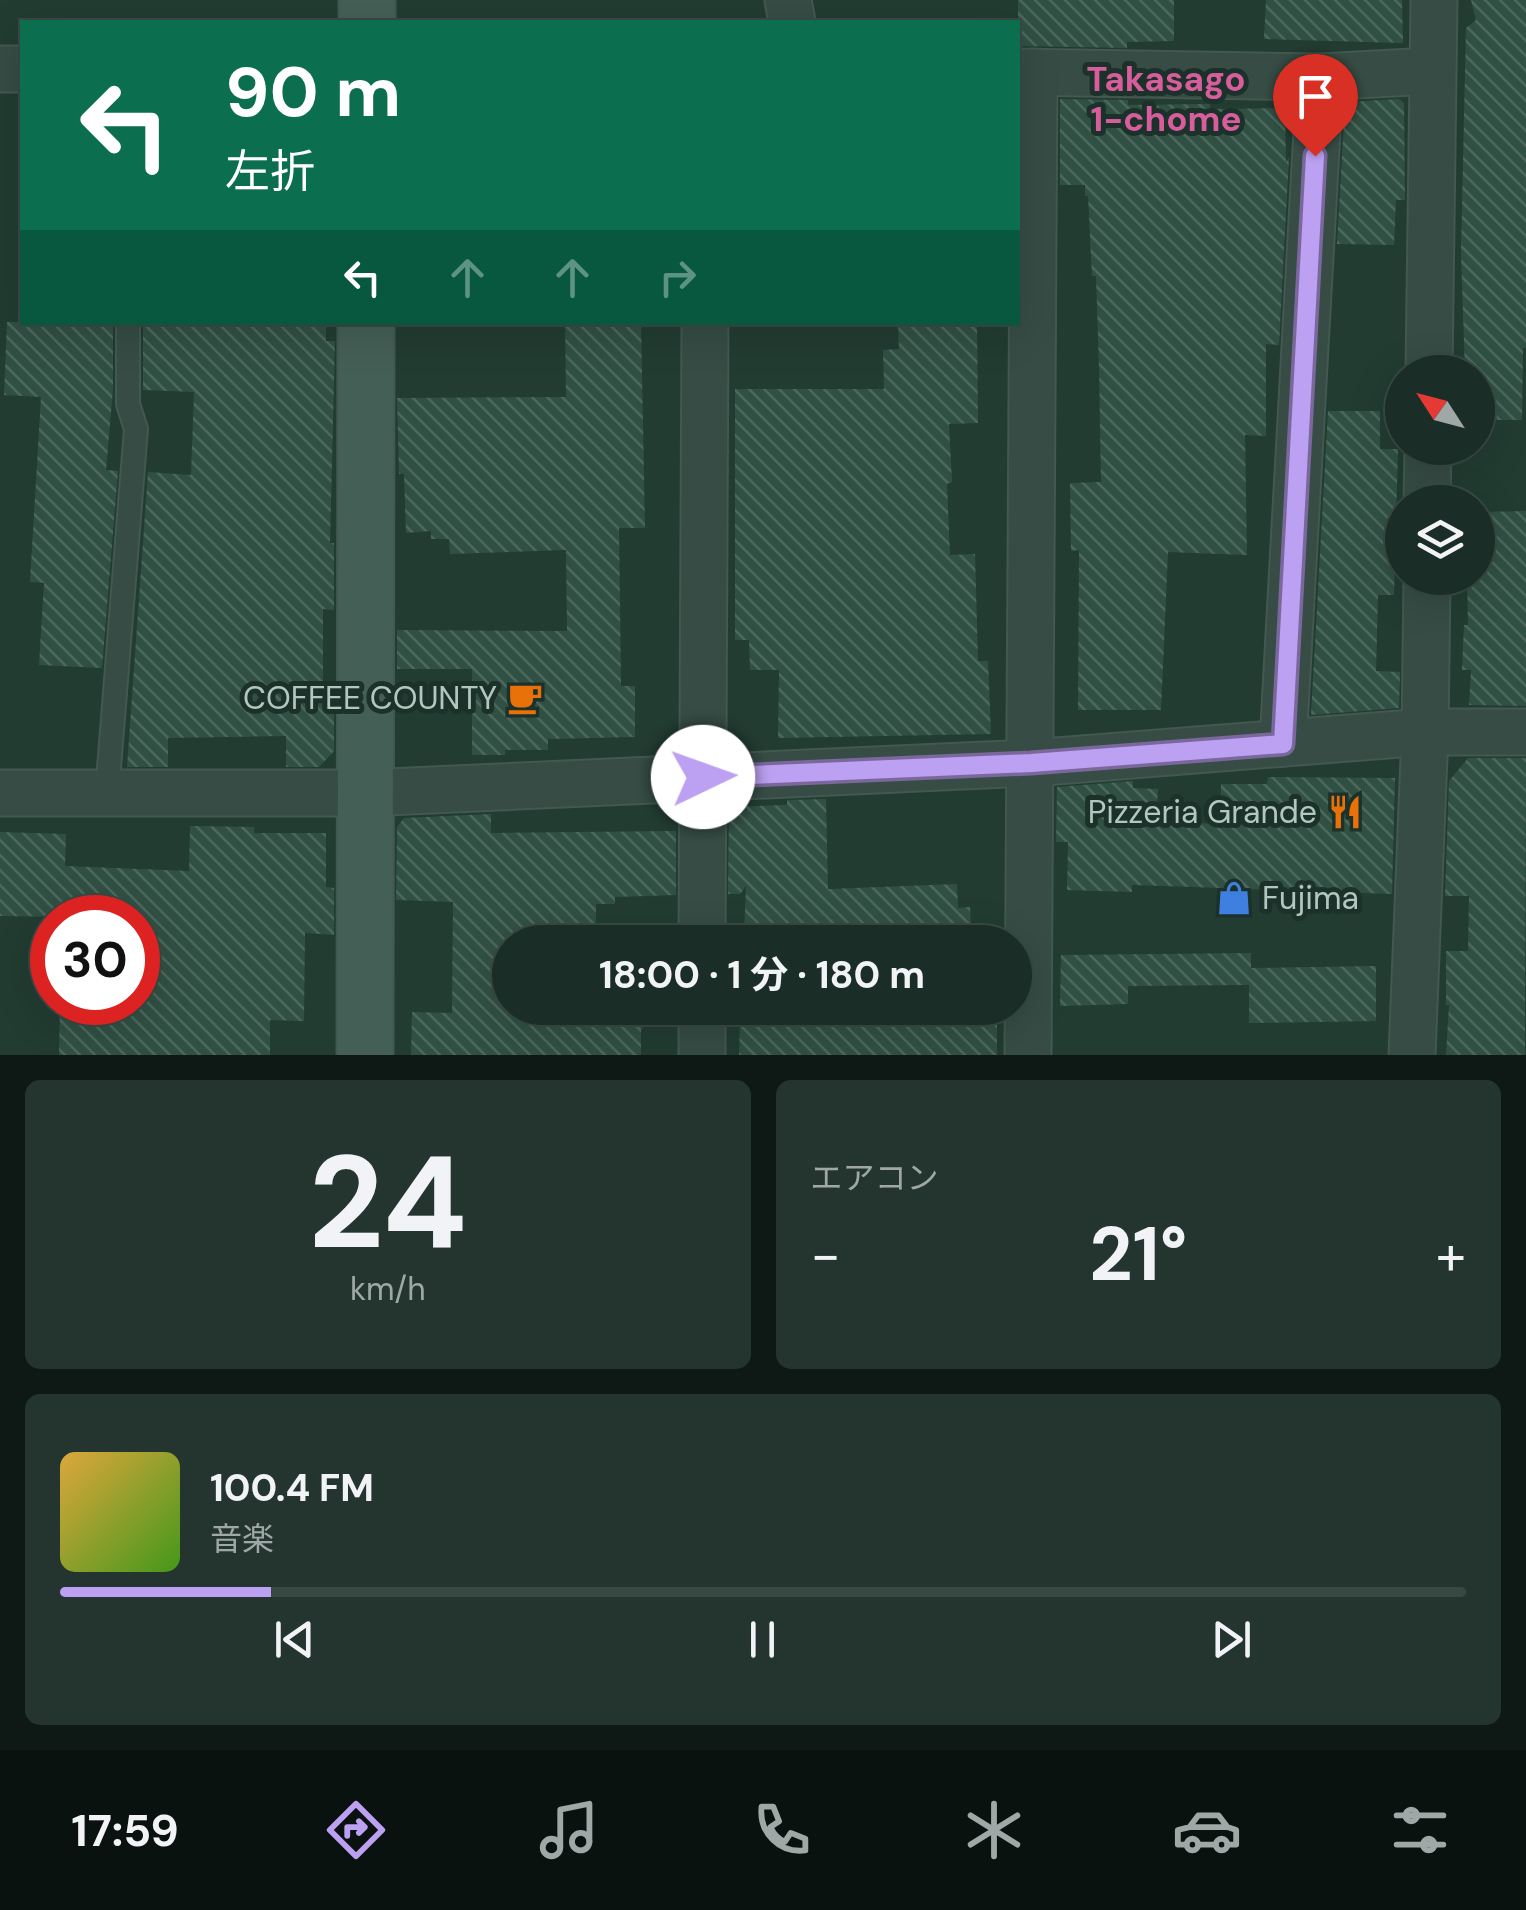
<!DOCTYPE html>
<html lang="ja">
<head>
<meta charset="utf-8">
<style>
	:root { --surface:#1a2d26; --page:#23352e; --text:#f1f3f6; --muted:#9fa8a7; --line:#384943; --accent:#bca0f2 }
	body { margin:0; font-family:"DM Sans","Noto Sans JP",sans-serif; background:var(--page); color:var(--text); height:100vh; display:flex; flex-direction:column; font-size:38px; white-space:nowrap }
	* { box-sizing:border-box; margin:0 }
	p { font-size:32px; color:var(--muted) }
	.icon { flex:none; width:55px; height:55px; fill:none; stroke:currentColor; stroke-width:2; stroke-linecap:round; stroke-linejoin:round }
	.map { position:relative; height:1055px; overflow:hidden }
	.panel { display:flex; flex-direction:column; gap:25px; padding:25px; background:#0e1915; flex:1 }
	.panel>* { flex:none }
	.hud { position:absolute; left:20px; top:20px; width:1000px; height:305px; border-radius:0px; box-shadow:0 10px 40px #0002,0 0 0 2px var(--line); background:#0b6e4f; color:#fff; overflow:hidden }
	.needle { width:65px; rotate:306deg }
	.fabs { position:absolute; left:1385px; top:355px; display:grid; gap:20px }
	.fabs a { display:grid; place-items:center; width:110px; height:110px; border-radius:50%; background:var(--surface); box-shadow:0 10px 40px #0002,0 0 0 2px var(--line); font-size:50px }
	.speed { position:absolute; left:30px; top:895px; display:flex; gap:20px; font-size:50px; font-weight:700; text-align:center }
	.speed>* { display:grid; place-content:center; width:130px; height:130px; border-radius:50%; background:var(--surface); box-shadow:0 10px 40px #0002,0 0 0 2px var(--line); line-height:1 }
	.speed .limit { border:15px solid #d22; background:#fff; color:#111 }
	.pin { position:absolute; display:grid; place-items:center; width:85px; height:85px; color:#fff; margin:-102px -42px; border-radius:50% 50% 50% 0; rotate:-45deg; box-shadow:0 0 10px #0007 }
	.pin .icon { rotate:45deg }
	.me { position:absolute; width:110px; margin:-55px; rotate:87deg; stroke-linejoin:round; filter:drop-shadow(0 0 8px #0008) }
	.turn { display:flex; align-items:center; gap:35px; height:210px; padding:0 40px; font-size:45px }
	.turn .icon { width:130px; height:130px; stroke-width:2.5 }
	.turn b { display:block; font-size:70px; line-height:85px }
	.lanes { display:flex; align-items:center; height:95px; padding:0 40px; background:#0003; justify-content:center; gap:50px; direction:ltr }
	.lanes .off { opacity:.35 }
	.big { font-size:75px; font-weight:700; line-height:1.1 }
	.panel .widget { flex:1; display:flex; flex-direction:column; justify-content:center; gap:15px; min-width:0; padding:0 35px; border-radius:15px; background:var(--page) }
	.panel .dial { align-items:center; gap:0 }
	.dial b { font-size:130px; line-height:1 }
	.song { display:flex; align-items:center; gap:30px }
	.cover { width:120px; height:120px; border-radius:15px; background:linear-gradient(135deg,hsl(40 70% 55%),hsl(100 70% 35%)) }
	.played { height:10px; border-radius:5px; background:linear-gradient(90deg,var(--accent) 15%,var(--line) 15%) }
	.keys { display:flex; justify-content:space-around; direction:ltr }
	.heat { display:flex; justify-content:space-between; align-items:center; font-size:55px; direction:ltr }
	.panel .tiles { flex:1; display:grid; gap:25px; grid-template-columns:1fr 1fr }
	.widget:last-child { grid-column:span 2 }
	.trip { position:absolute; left:492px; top:925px; width:540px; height:100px; border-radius:50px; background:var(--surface); box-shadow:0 10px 40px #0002,0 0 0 2px var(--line); font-weight:700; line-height:100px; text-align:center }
	.tab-bar { display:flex; height:160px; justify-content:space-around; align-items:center; background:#0a120f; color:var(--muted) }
	.tab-bar .icon { width:70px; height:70px }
	.tab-bar .on { color:var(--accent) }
	.tab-bar b { font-size:45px; color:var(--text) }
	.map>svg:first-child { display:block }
</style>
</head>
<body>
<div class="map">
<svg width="1526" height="1055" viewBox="0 0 1526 1055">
	<defs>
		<pattern id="building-back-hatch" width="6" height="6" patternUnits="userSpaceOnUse" patternTransform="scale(2.5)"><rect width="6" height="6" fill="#315044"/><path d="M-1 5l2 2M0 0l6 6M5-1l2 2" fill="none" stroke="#4c685d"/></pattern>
	</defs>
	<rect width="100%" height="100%" fill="#223c32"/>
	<g fill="url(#building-back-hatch)">
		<polygon points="1018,0 1174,0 1174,41 1127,42 1127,48 1018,46"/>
		<polygon points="1266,0 1402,0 1403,43 1264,39"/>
		<polygon points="1471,0 1526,0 1526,348 1523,348 1522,420 1478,420 1478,372 1465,372 1461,253 1466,28 1476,20"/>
		<polygon points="1060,99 1128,100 1128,105 1210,104 1210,109 1285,108 1286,162 1289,157 1279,345 1266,344 1266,436 1245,435 1247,555 1168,552 1161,710 1078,710 1079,550 1071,551 1070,483 1101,482 1099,368 1096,276 1092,276 1088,196 1085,196 1085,185 1060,185"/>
		<polygon points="1399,99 1404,103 1405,200 1396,200 1394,245 1337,244 1345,102"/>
		<polygon points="7,322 113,322 113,389 106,470 118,471 102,668 39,665 44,583 30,582 41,397 4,395"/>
		<polygon points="143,322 326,322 326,341 335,341 330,543 334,543 334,610 323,609 323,702 334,702 334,751 319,767 286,767 286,736 168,738 168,767 127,767 148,472 191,475 194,392 143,390"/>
		<polygon points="565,322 641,322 645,528 619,528 621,686 635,686 635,737 548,739 548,750 505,750 505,755 472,755 472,669 397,669 397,630 567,631 566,550 450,554 449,539 431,539 431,531 406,533 404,474 399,474 397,398 566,397"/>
		<polygon points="898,322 977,322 978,423 949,424 952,482 947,484 950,555 975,554 978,661 988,661 991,734 778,738 779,670 750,670 749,640 735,640 735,389 884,389 883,350 899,349"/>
		<polygon points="1328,411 1380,411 1380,449 1398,449 1394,595 1378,595 1376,671 1400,672 1399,708 1311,715"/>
		<polygon points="1526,511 1526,706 1469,705 1471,670 1462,670 1464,625 1468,625 1467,578 1478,578 1478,512"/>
		<polygon points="1468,758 1526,758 1525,1055 1446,1055 1449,1005 1446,1005 1446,951 1468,951 1469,896 1445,896 1449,781"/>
		<polygon points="1268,777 1395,778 1392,894 1132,885 1132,892 1067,890 1068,842 1056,842 1057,787 1133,781 1133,788 1158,789 1156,821 1220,824 1221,784 1267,784"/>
		<polygon points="826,799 828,889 957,884 958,908 970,907 972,942 754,942 755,933 744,933 746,886 740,894 728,894 729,807 787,805 787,800"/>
		<polygon points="491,814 491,833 676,831 676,895 615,897 615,904 596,904 596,942 510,942 510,1008 658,1008 641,1030 641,1055 411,1055 412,1012 452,1013 453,902 396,900 397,827 404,818"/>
		<polygon points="190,826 254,827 254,833 326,833 326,887 334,888 334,935 305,933 304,1021 270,1020 270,1055 59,1055 60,1002 138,1002 138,918 0,916 0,832 66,834 65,866 189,871"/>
		<polygon points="1251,953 1251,968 1376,966 1376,1021 1249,1023 1249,985 1128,986 1128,1004 1060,1006 1061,955"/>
		<polygon points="753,1008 997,1008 997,1055 739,1055 740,1019 752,1020"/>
	</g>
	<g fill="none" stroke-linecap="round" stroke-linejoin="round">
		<g stroke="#425850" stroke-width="26">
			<polyline id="lane" points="107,793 136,429 128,404 128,322"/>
		</g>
		<g stroke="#425850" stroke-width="49">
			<g id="street">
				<polyline points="788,0 792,22"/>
				<polyline points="0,69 22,69"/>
				<polyline points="1018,72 1320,77 1431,71"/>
				<polyline points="1429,372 1434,0"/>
				<polyline points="1427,502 1428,448"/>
				<polyline points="1283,743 1320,77"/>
				<polyline points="0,793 365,793 1031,763 1425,732 1526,732"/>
				<polyline points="702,942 705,322"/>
				<polyline points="702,1055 702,1008"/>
				<polyline points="1028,1055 1034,72"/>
				<polyline points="1412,1055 1425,732 1427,578"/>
			</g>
		</g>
		<g stroke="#425850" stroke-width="59">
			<g id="secondary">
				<polyline points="367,22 367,0"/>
				<polyline points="365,1055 366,322"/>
			</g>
		</g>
		<use href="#lane" stroke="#364c44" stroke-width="22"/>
		<use href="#street" stroke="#364c44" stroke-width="45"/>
		<use href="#secondary" stroke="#445f56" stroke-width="55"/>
	</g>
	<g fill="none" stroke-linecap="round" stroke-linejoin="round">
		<g stroke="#7a689d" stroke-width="25">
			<polyline id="route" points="703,777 1031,763 1283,744 1315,156"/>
		</g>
		<use href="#route" stroke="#bca0f2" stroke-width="18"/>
	</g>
	<defs>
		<g id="cafe-bare" transform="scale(2.7)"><path d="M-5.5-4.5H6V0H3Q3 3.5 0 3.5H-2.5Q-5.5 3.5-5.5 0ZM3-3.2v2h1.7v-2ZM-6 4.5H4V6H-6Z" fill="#e8710a" stroke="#1b3129" stroke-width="2.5" paint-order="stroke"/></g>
		<g id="restaurant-bare" transform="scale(2.7)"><path d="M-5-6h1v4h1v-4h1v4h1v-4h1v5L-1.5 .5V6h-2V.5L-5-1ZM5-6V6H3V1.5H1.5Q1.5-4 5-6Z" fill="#e8710a" stroke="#1b3129" stroke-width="2.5" paint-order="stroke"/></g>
		<g id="shop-bare" transform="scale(2.7)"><path d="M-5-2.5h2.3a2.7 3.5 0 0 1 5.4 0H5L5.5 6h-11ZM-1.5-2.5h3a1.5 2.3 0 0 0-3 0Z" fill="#3f7fe0" stroke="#1b3129" stroke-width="2.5" paint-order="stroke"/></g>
	</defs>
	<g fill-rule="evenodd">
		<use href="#cafe-bare" x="525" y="698"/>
		<use href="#restaurant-bare" x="1345" y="812"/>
		<use href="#shop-bare" x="1234" y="898"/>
	</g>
	<g text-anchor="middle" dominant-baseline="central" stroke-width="10" stroke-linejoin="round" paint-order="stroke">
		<g font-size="32" fill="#b1c8c0" stroke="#1b3129" text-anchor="end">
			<text x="497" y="698">COFFEE COUNTY</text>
			<text x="1317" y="812">Pizzeria Grande</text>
			<text x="1262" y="898" text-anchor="start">Fujima</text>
		</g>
		<g font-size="35" font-weight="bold" fill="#d75d9d" stroke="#1b3129">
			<text x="1166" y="79">Takasago<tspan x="1166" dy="40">1-chome</tspan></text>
		</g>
	</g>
</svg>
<div class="fabs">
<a><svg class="needle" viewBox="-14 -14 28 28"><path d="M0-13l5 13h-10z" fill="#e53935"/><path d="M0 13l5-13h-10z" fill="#9fa8a7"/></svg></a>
<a><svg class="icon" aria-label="layers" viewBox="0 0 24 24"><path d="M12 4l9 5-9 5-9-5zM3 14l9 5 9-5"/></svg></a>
</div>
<div class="speed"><div class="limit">30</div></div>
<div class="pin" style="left:1315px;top:156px;background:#d93025"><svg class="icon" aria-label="arrive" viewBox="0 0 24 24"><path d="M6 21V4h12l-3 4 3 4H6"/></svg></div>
<svg class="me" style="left:703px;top:777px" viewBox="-20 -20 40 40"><circle r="19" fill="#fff"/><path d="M0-13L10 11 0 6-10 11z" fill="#bca0f2"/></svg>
<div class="trip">18:00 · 1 分 · 180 m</div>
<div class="hud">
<div class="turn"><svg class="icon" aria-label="left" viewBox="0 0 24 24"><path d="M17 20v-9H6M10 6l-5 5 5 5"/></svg><div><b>90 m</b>左折</div></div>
<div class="lanes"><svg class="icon" aria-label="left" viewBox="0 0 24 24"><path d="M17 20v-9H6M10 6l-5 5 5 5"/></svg><svg class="icon off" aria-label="ahead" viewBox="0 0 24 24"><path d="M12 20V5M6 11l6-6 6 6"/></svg><svg class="icon off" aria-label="ahead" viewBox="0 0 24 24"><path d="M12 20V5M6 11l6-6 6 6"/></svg><svg class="icon off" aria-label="right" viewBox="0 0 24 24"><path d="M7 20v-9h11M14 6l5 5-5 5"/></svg></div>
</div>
</div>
<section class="panel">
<div class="tiles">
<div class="widget dial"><b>24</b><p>km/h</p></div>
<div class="widget"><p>エアコン</p>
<div class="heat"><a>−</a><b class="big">21°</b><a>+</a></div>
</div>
<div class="widget">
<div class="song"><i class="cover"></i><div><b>100.4 FM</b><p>音楽</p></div></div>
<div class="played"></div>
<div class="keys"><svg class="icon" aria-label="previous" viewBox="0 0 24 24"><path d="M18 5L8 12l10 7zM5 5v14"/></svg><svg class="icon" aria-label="pause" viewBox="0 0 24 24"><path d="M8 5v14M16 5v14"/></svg><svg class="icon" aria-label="next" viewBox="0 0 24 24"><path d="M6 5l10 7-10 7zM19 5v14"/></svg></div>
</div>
</div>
</section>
<nav class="tab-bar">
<b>17:59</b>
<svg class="icon on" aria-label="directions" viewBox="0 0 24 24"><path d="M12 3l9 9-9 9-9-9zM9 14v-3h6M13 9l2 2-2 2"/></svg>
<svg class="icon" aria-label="music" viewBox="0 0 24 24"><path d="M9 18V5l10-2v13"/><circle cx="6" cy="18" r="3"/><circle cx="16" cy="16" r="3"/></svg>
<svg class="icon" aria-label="phone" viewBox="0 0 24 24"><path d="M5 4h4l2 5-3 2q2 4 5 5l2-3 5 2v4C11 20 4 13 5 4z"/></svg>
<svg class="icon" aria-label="climate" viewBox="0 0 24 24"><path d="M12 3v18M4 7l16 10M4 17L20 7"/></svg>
<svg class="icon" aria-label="car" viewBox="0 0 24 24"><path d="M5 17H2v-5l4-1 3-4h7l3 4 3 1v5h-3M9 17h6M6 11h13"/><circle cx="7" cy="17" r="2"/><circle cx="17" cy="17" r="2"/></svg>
<svg class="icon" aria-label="filters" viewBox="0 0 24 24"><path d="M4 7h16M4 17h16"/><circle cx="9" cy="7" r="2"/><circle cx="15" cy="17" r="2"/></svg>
</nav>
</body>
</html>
